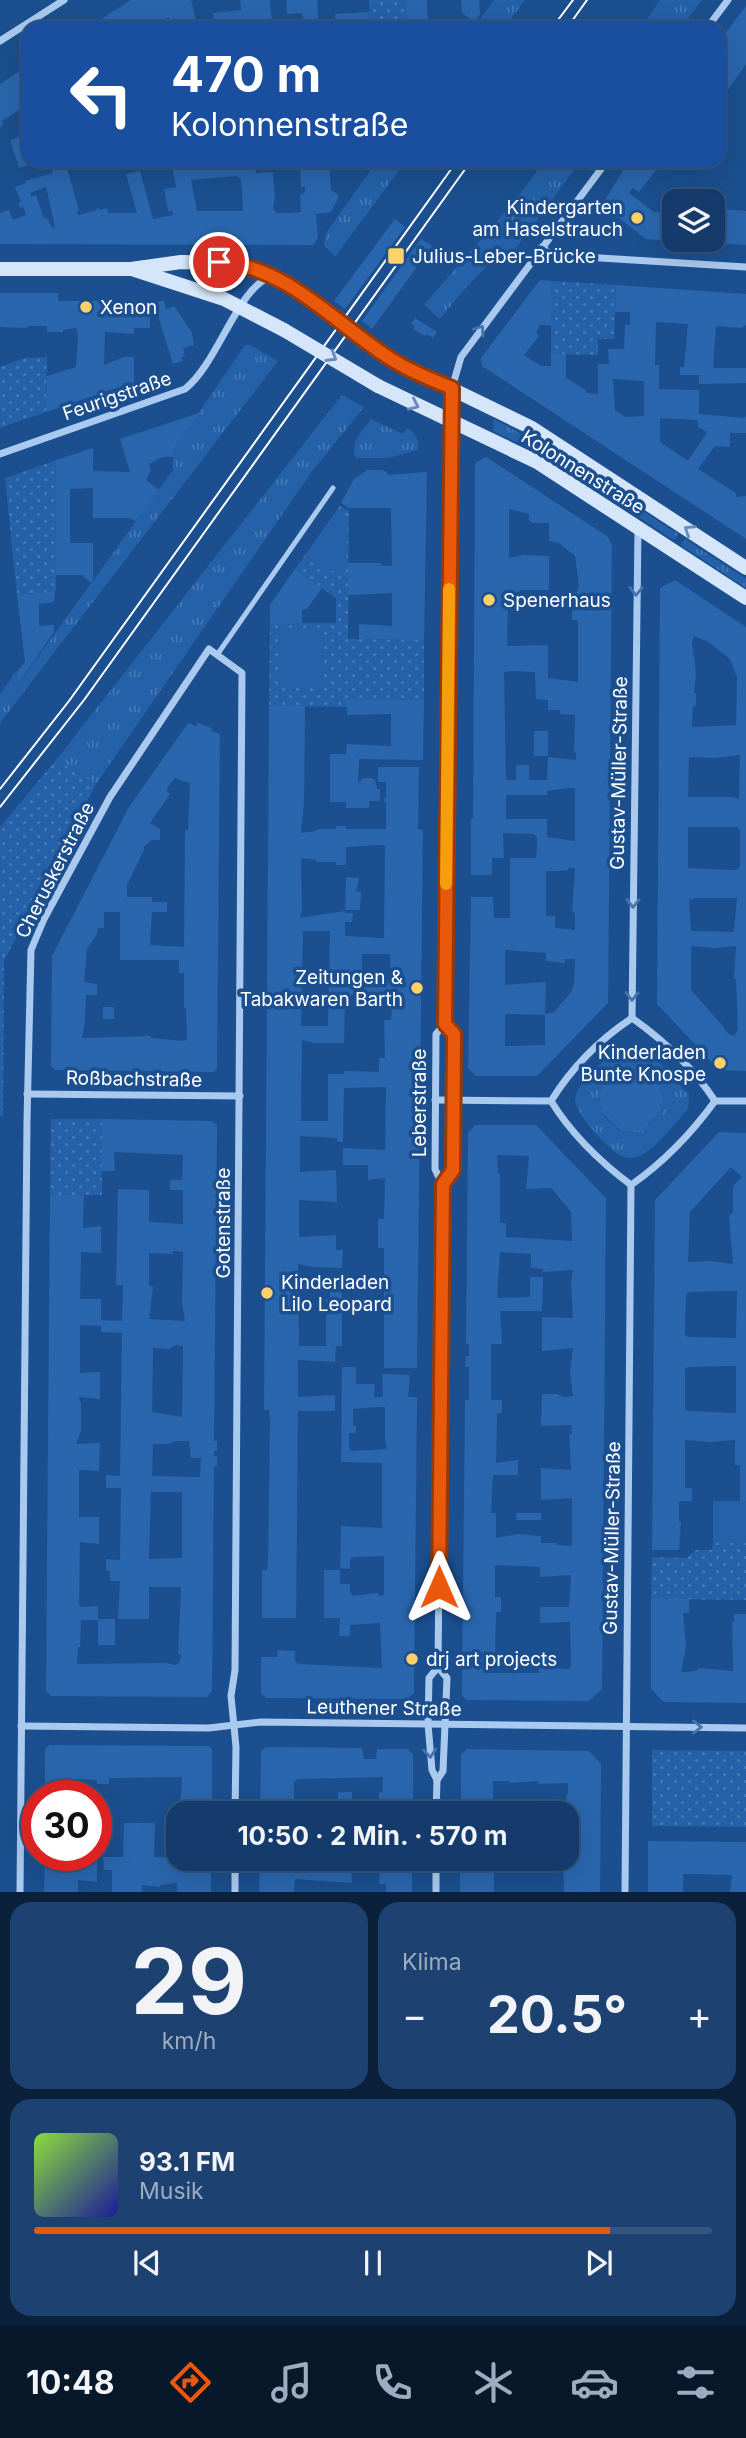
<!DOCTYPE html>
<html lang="de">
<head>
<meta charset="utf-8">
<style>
	:root { --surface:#143b6b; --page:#1d4271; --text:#f1f3f6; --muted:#9dadc1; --line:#33557e; --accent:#ea580c }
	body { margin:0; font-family:Inter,sans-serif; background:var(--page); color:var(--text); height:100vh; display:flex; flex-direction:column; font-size:26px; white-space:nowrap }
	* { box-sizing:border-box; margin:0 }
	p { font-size:23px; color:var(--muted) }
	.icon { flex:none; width:38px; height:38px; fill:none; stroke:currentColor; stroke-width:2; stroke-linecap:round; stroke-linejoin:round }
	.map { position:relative; height:1892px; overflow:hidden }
	.side { display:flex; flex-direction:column; gap:10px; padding:10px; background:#0b203b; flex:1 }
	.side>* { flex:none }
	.banner { position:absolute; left:21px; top:21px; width:705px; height:147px; border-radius:21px; box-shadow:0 7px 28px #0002,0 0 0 2px var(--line); background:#1a4fa0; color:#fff; overflow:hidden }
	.controls { position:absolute; left:662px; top:189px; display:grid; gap:14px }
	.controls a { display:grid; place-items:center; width:63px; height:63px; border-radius:14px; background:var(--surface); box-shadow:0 7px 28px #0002,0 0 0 2px var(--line); font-size:35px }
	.speed { position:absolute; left:21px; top:1780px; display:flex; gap:14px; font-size:35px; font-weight:700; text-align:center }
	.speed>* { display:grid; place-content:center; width:91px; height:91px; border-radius:50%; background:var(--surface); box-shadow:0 7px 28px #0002,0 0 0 2px var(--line); line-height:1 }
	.speed .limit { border:10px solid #d22; background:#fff; color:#111 }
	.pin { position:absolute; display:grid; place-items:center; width:60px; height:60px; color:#fff; margin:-30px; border:4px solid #fff; border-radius:50%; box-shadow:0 2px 7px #0007 }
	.me { position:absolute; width:77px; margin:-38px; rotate:0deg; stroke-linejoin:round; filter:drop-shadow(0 0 5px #0008) }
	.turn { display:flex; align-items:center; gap:24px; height:147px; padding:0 35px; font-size:32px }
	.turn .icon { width:91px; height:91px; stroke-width:2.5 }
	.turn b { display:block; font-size:49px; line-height:60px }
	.big { font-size:52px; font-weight:700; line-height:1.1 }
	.side .tile { flex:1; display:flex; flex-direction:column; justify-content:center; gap:10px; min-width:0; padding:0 24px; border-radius:21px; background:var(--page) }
	.side .dial { align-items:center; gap:0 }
	.dial b { font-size:91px; line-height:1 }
	.song { display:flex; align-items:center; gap:21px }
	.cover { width:84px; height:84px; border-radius:10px; background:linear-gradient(135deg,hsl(90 70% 55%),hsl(240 70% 35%)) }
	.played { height:7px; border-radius:4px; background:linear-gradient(90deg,var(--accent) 85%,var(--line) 85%) }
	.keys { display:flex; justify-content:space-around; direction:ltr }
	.heat { display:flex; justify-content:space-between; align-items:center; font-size:38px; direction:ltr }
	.side .tiles { flex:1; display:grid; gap:10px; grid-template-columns:1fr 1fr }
	.tile:last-child { grid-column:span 2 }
	.trip { position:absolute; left:166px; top:1801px; width:413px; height:70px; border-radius:21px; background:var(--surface); box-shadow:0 7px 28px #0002,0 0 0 2px var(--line); font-weight:700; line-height:70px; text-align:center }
	.tab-bar { display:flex; height:112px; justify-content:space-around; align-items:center; background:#08182b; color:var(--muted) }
	.tab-bar .icon { width:49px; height:49px }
	.tab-bar .current { color:var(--accent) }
	.tab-bar b { font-size:32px; color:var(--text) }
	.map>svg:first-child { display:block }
</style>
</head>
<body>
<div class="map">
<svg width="746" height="1892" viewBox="0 0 746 1892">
	<defs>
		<pattern id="grass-tufts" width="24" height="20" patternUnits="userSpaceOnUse" patternTransform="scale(1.75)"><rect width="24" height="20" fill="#2461a8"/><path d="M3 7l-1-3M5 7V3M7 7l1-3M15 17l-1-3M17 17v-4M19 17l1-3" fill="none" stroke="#4579b5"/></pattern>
		<pattern id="park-dots" width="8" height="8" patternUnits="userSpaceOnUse" patternTransform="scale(1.75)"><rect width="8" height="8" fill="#2461a8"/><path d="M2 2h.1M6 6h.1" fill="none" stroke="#4579b5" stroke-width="1.8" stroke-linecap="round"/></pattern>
	</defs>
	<rect width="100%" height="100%" fill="#1b4f8f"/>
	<g fill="url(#grass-tufts)" fill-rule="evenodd">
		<polygon points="494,0 525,0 504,28 474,28"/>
		<polygon points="660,0 702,0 681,28 641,28"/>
		<polygon points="377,161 406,161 335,257 324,245 326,233"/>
		<polygon points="544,161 581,161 504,264 490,263 464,290 440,319 424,305 518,197"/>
		<polygon points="245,345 250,345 278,361 0,723 0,694 17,670 19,683 173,470 173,450"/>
		<polygon points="342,395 364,407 313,470 96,784 56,760"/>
		<path d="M371,419L403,434L407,428C415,432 420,441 418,450L388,458H356C349,442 362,432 371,419Z"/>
		<polygon points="494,419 538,443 678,534 674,540 545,456 493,431"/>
		<polygon points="685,539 746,579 746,588 681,545"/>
		<path d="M616,1048H646L689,1095L688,1109C676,1122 653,1152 637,1157C632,1159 626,1158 621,1156C609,1150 573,1112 575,1098C576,1086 606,1059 616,1048ZM628,1070H635L661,1090V1097L664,1098L661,1113L642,1131H620L601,1113L602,1105H599V1098L602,1097L620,1071L627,1073Z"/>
	</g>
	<g fill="url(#park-dots)">
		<polygon points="369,0 406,0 407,28 370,28"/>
		<polygon points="551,281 616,285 614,339 598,339 598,355 551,354"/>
		<polygon points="47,357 46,412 0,428 0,367 24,358"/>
		<polygon points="56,460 56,591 17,595 5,478"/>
		<polygon points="340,506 349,511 348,639 424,640 424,700 347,699 347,707 269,706 270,623 336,623 336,598 295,569"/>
		<polygon points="56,760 96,784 4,961 3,1116 0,1116 0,827"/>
		<polygon points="51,1119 102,1119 102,1195 50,1195"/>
		<polygon points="713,1543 746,1543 746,1600 651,1599 652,1557 686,1558 696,1550 712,1550"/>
		<polygon points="652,1750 746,1751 746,1827 652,1826"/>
	</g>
	<g fill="#2461a8">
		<polygon points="347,516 346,571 328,571 304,557 330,520"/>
		<polygon points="279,630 323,630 323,686 278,686"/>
		<rect x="713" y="1501" width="33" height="42"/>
	</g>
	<g fill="#2a66ad" fill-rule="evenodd">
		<polygon points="131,0 191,0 198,28 171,28 169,17 152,28 87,28"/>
		<polygon points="240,0 270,0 272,21 257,23 257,28 214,28 213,13 241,10"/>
		<polygon points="286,0 317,0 319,28 304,28 302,13 287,14"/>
		<polygon points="406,0 427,0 428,28 407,28"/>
		<polygon points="461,0 479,0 480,14 474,22 462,13"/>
		<polygon points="746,6 746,64 719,103 719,41"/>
		<polygon points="369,12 370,28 336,28 335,14"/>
		<polygon points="28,66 28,104 2,121 3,125 0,127 0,84"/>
		<polygon points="28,134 28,161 38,162 19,168 10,140"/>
		<path d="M55,161H65L79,210L76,213L79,215L97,210V207L100,210L107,208L108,213H137L126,174L140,171L153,219L173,215V212L168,211L164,189L176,187L171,161H255L256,173L273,172L275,198L273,207L276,213H292L301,212L300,195L305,192V187H301L300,161H329L331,190L339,196L331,212L316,214L318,237L313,245L0,244V213L9,210L13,220L26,215L23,206L20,208L18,203L21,202L15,187L26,183L25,181L53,173L50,162ZM237,176L241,180L243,211H197L191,180ZM46,187L55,227L52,228L47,218L44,219L36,195L31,197L30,193Z"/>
		<polygon points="629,161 663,161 639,192 633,188 629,193 654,212 674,214 674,241 646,239 602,205"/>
		<polygon points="712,208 746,211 746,245 694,242 694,240 712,240"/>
		<polygon points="395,219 405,227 345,309 334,301"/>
		<polygon points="421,239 432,246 372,329 362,321"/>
		<path d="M540,280L551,281V325H540L536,333L539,336L524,355L541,366H551V354H566V378L586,390V393L598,394V364H609L608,349H624L625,324L630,325V312H615L616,285L746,294V325L741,328L716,326L713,368H746V383L699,384V375H680V367H684L688,324L656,322L655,365H659V389L699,390V414L744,418L746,416V433H730V447L715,446L698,469L736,493V497L746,496V539L482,366L481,358ZM613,379L644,381V416L625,417L615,410ZM660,418L698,420V427L707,432L688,461L660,442Z"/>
		<polygon points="0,293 58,293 58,301 134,301 134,306 150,306 150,312 156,312 154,303 164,300 166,309 174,306 179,313 192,333 194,345 183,348 185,356 181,357 183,361 173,364 158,316 150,316 150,328 134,328 134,334 105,332 104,365 124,357 134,357 134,382 46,412 47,376 76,367 78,337 76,328 63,330 63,332 47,332 47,326 28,326 27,328 0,327"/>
		<polygon points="415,318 437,332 433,338 427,334 425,336 413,329 415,326 411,324"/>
		<polygon points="199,413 173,450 173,457 163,457 149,464 151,471 146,480 159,490 136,521 128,518 93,518 93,488 70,489 70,543 93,543 93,580 91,583 82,575 56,575 56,460 93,448 93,471 130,472 120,439"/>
		<path d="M486,457L607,536L612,545L608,1003L537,1076H476L468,1068L471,897H493L494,918H510V858H536L537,844V837L533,834L503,833L504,858H492V875H471V819H473L475,463ZM509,509L529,514V521L533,523H549V541L559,543L575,556L579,586L577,592L572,591V620H578V682L548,678V645L507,646L508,608L505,606V590H513L516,593L521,590H549V556L523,555L509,558ZM513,671L535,672L536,699L548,700V710H560V714L575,715L574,752L576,753V760L548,757L547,780H529V765H516V780H506L504,672ZM569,788H575V841L547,837V819H506V795H547V791ZM568,868H575L572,911L575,914V930L555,928V916H546V871H560L568,870ZM505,950L546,953V961L565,963V959H575L574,985L571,992L554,1012L545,1014V1045L505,1046V1014L545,1015L546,982L505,985Z"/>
		<polygon points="367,470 382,470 387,472 387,475 427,472 424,640 359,639 359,624 392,626 392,593 348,595 348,563 381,563 382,566 392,566 391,508 349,508 341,503 354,479"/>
		<polygon points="295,569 322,588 307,609 302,610 302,623 270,623 270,605"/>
		<path d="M675,580L746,627V1071L719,1070L657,1004L660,588ZM694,636L707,641L730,659L737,677L736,725L692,727L693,706H696V693H694L696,672L692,643ZM740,755L739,799L732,797H688L689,757L715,758ZM688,827H737L740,830V866L736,870L688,868ZM696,898H737L734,932L691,931L689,900ZM691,946L714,948L736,946L734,979H736L738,1029L735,1035L733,1036L726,1032L722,1025L691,990Z"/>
		<polygon points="55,591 54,602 39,604 39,626 54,625 54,632 18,684 17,672 25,662 17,595"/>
		<polygon points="347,699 424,700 423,760 359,759 358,783 363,778 371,778 375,780 377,789 380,789 380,801 369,801 369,808 346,808 346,802 330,802 330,754 346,754 347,744 391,746 391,714 347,715"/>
		<path d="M269,706H305L304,802L301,833L316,831L318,829H336V826H346V829H386V802H384V798H386V782H378V767H419L418,829L423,830L417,1368H384V1248H378V1219H384L385,1178L368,1180V1165H343V1148L385,1150L386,1087L344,1088L343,1142H337V1138L300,1136V1172L336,1170L337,1202L299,1200V1237L336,1235V1250H343L342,1268L313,1267L298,1264L299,1346H326V1299H330V1289H342V1346H336L335,1362L298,1360V1397L335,1395V1411H298L296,1618H262V1570H267L268,1558L270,1423L269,1410H264ZM379,845H385L384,938L345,936V922H352L353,913H345V911L300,918L302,910L301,858L316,860V862H336V865H346V847ZM303,931H330L328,1026H301ZM362,954H390L391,979L389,981L365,982L362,987H359V982L362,978ZM345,995H386V1005H392L391,1020H384L385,1058H379V1072L344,1071V1074H328V1121H301L302,1040L314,1043H344Z"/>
		<path d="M188,723L196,726L198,723L212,728L211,731L220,734L217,1068L214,1072L55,1070L51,1066L52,956L129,807ZM175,778L190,783L188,830H185L184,947L150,945L152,912H167V902H152V897H127V885L144,850V846L152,840H160V829L150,823L170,794L166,790ZM104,912H120V960H179V973H184V1008H186L187,1039L184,1041L151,1038V1036L82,1038L85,1020L86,995H97V984L84,982L87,949L97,934L98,928H104Z"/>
		<rect x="534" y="731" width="14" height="25"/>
		<polygon points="346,877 359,878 356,891 361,892 360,910 345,910"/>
		<rect x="103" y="1007" width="11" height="12"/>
		<polygon points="627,1070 643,1071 661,1090 661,1097 664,1097 661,1112 642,1131 621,1131 601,1112 602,1105 599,1105 601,1090 620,1071 627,1073"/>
		<path d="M102,1119L212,1121L217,1125L214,1441H217V1451H214V1456H217V1466H214L212,1691L207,1697L51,1696L46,1691L50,1195H84L83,1228L101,1226V1253L81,1252L80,1299H101V1320L122,1321L123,1285H116L118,1189L149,1190V1222L183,1224V1190H170V1180H182L183,1155L114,1152L115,1171H102ZM173,1251L183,1252L182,1303L185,1321L149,1319L153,1286H149V1253L173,1254ZM80,1325L101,1326V1332L122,1333L120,1476L106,1475V1488H121L120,1560L106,1559V1571H110V1581H120L118,1619H149V1587H181L178,1654H181L180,1661L176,1665L166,1663L77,1664L78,1647H80L81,1620H98V1606L82,1607L79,1605L80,1542L99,1544V1517H79V1470L99,1471L100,1443L76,1444L81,1431V1404L79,1397L100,1399V1372L80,1373ZM176,1345L183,1346L182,1417L152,1412L153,1348L169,1349ZM176,1441H189L191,1458H201L200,1477L152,1476L153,1444H169ZM151,1492H182V1558L149,1559Z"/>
		<path d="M475,1125H536L606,1198L602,1689L589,1701L467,1700L462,1696L465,1400H469V1367H465L466,1356H469V1344H466L468,1133ZM497,1155L529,1156L526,1189L549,1188L553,1190L571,1212L572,1241L506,1237V1223H500V1174H498ZM500,1252L531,1254V1268L543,1269V1272L573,1270L571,1283L573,1318L542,1317V1351L573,1348L570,1372L573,1396L563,1397L557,1394H542L541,1426L571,1425L572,1434H569L571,1470L541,1468V1500L572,1498V1546L557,1545V1543H541V1536L518,1534L496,1538V1513H491L493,1475H518V1460L496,1463L497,1413H502V1400H491V1344H502L500,1311H542L543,1277H530V1297L497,1298ZM495,1565L540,1567V1577L569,1575L571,1577L569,1607H540V1623L570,1622L571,1666L568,1669L539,1667V1673H485L486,1657H495L496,1612H501V1597H495Z"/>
		<path d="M719,1132L746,1133V1501H740V1465H735V1440L710,1442L685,1440V1488H692V1501H679V1522H681L679,1550H652L655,1200ZM731,1167L742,1177L733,1186V1213L729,1215L733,1264L711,1261L688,1262L690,1212ZM729,1291H737L736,1338L688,1337L685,1334L686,1295L689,1292ZM728,1366H736V1413L687,1411L685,1409V1369L688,1367Z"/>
		<path d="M342,1367H356V1384H375L374,1397H383L382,1374L410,1375L408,1397H417L414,1693L407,1699L266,1698L261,1693V1657H277L278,1650L295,1651V1661L298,1664L382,1668L380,1623L350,1625V1636H339L340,1618H324V1570H340V1584H350V1592L353,1596L378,1593V1596L384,1595V1556L353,1557L350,1559V1569L340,1568L341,1526L382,1528V1463L341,1462ZM377,1407H385V1441L387,1449L351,1451L349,1446V1433H356V1426H353V1409Z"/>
		<polygon points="516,1513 541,1513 541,1520 517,1520"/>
		<polygon points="651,1599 689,1599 689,1613 683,1613 686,1648 681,1672 689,1672 698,1670 698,1668 733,1671 732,1622 734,1622 734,1614 746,1614 746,1703 664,1702 651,1689"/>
		<rect x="98" y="1619" width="17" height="26"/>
		<polygon points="50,1745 208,1746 212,1749 212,1813 178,1813 178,1823 174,1823 174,1809 180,1809 182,1777 109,1778 109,1784 97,1784 97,1780 77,1779 78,1796 45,1796 45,1749"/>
		<polygon points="266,1747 362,1748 364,1759 376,1759 377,1749 408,1749 413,1755 413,1813 379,1813 379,1792 382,1792 383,1777 298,1779 294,1782 294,1813 260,1813 261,1751"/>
		<polygon points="467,1749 589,1751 601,1764 600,1892 564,1892 563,1858 567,1858 566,1794 568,1794 568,1783 538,1784 539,1781 509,1783 509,1781 493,1781 493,1805 488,1805 488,1813 461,1813 461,1755"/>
		<polygon points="338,1792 352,1792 351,1813 338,1813"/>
		<polygon points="124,1823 155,1823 154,1857 211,1858 211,1892 177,1892 177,1883 161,1885 160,1887 142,1885 142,1892 112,1892 112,1870 104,1870 103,1857 123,1857"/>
		<polygon points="648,1841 746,1842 746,1892 730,1892 732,1875 692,1874 683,1874 683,1892 648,1892"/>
		<polygon points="45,1855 97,1855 97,1882 78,1880 78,1892 44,1892"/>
		<polygon points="260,1858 351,1858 352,1883 295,1879 294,1892 259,1892"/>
		<polygon points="381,1858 412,1858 412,1892 386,1892 386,1884 379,1884"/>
		<polygon points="460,1858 538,1858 538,1867 494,1865 494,1892 460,1892"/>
	</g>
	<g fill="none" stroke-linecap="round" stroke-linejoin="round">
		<g stroke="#a9c9ee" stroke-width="5">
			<polyline points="208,293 218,274 219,263"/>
			<polyline points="217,655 333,488"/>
		</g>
		<g stroke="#a9c9ee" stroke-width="7">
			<polyline points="707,28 728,0"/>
			<polyline points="0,41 64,0"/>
			<polyline points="542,247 552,255 746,267"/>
			<path d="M0,454L185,389C218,363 237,289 270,277"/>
			<polyline points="632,1018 638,529"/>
			<path d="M632,1018C663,1040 694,1069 715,1101C691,1134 664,1162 631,1185C599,1161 572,1135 551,1101C572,1067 599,1040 632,1018Z"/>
			<polyline points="27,1094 240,1096"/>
			<polyline points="435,1100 551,1101"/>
			<polyline points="715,1101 746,1101"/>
			<polyline points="443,1184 453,1170 454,1034 445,1024"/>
			<polyline points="21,1726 209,1728 261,1722 746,1728"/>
			<polyline points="437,1780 443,1771 447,1678 438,1667"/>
			<polyline points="436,1813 437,1780 432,1770 428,1724 429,1678 438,1667 443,1186 435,1169 436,1034 445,1024 452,388 461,357 607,161"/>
			<polyline points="20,1892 27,1121 31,950 44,919 110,797 209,649 242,673 235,1670 231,1696 236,1747 235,1813"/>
			<polyline points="235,1892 235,1858"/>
			<polyline points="436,1892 436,1858"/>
			<polyline points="625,1892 631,1185"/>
		</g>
		<g stroke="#d6e6fa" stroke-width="14">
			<polyline points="0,269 131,269 181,262 239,263 274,276 306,298"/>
			<polyline points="132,269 224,299 284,330"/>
			<polyline points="394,361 532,428 746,568"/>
			<polyline points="378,386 537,462 746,598"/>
		</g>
		<g stroke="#fff" stroke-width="2">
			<polyline points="552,28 573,0"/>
			<polyline points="567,28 587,0"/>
			<polyline points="0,789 69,701 457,161"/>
			<polyline points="0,807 84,700 471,161"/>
		</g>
		<g stroke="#d6e6fa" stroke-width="14">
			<polyline points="306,298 394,361"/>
			<polyline points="284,330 378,386"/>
		</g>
	</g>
	<defs><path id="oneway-chevron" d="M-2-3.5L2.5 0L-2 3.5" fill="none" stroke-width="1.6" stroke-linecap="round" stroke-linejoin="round" transform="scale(1.75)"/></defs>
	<g stroke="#4674ac">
		<use href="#oneway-chevron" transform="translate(480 330) rotate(-54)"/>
		<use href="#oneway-chevron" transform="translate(636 591) rotate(91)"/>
		<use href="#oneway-chevron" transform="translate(633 903) rotate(91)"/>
		<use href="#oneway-chevron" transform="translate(632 996) rotate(91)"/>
		<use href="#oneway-chevron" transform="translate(697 1727) rotate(1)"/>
		<use href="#oneway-chevron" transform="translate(430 1753) rotate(86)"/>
	</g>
	<g stroke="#668bba">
		<use href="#oneway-chevron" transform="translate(332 357) rotate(31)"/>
		<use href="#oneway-chevron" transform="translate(414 405) rotate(25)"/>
		<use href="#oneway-chevron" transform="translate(689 530) rotate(-147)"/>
	</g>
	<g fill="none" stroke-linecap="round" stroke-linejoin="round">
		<g stroke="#983908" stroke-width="18">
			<path id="route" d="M219,262C288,266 337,326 394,361C412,372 432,380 452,388L445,1024L454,1034L453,1170L443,1184L439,1587"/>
		</g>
		<use href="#route" stroke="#ea580c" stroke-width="12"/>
		<polyline stroke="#f59e0b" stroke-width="12" points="446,884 449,589"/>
	</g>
	<g fill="#ffd166" stroke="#1b4f8f" stroke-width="2.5">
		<circle cx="637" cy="218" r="7"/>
		<rect x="387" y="247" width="18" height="18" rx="3.5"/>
		<circle cx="86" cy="307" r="7"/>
		<circle cx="489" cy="600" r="7"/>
		<circle cx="417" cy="988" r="7"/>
		<circle cx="720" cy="1063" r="7"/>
		<circle cx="267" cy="1293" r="7"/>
		<circle cx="412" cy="1659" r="7"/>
	</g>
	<g text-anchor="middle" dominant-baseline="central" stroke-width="7" stroke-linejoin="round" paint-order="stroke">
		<g font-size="19" fill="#fff" stroke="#1b4f8f" text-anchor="start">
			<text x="623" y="207" text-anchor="end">Kindergarten<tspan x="623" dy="22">am Haselstrauch</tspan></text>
			<text x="412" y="256">Julius-Leber-Brücke</text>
			<text x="100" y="307">Xenon</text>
			<text x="503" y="600">Spenerhaus</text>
			<text x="403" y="977" text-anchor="end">Zeitungen &amp;<tspan x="403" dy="22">Tabakwaren Barth</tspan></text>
			<text x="706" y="1052" text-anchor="end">Kinderladen<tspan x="706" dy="22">Bunte Knospe</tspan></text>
			<text x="281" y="1282">Kinderladen<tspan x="281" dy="22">Lilo Leopard</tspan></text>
			<text x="426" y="1659">drj art projects</text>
		</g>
		<g font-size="19" fill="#fff" stroke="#1b4f8f">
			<text transform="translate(117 396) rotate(-19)">Feurigstraße</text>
			<text transform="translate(583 472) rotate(32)">Kolonnenstraße</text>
			<text transform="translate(619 773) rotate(-89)">Gustav-Müller-Straße</text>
			<text transform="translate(55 870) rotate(-63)">Cheruskerstraße</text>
			<text transform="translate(134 1079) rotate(1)">Roßbachstraße</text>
			<text transform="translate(419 1103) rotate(-90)">Leberstraße</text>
			<text transform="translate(223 1223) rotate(-90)">Gotenstraße</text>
			<text transform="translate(612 1538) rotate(-89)">Gustav-Müller-Straße</text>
			<text transform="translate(384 1708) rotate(1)">Leuthener Straße</text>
		</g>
	</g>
</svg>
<div class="controls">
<a><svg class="icon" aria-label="layers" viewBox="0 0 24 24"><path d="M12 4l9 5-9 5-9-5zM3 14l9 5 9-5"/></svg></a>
</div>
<div class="speed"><div class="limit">30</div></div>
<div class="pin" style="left:219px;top:262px;background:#d93025"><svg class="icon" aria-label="arrive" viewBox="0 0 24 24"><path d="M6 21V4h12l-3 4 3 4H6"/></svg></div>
<svg class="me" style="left:439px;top:1587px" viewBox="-20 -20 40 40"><path d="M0-17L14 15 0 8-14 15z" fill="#ea580c" stroke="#fff" stroke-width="4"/></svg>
<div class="trip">10:50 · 2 Min. · 570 m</div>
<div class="banner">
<div class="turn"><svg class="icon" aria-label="left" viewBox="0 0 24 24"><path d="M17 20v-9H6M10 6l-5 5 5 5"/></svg><div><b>470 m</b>Kolonnenstraße</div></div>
</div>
</div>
<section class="side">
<div class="tiles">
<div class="tile dial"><b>29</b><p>km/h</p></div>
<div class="tile"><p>Klima</p>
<div class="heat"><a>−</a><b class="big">20.5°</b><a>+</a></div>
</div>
<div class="tile">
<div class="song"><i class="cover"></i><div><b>93.1 FM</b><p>Musik</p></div></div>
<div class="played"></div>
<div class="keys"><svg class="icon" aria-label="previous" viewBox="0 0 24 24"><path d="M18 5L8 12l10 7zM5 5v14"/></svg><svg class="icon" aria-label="pause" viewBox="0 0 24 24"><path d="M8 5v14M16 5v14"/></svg><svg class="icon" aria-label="next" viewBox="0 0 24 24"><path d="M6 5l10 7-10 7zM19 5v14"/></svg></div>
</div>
</div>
</section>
<nav class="tab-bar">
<b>10:48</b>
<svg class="icon current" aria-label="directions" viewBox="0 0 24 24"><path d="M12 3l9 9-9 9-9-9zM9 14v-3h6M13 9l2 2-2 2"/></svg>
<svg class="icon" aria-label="music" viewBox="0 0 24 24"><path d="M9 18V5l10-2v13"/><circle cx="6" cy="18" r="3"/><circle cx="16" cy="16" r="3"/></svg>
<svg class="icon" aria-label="phone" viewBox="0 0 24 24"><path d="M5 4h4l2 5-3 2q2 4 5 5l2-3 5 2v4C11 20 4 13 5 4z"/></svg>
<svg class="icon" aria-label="climate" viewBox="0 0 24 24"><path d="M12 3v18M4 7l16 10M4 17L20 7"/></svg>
<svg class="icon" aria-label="car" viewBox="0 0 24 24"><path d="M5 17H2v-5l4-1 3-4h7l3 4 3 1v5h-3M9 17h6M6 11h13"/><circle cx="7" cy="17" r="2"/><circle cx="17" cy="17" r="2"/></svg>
<svg class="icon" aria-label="filters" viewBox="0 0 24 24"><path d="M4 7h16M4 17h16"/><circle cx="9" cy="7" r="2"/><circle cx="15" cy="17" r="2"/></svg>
</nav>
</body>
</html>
